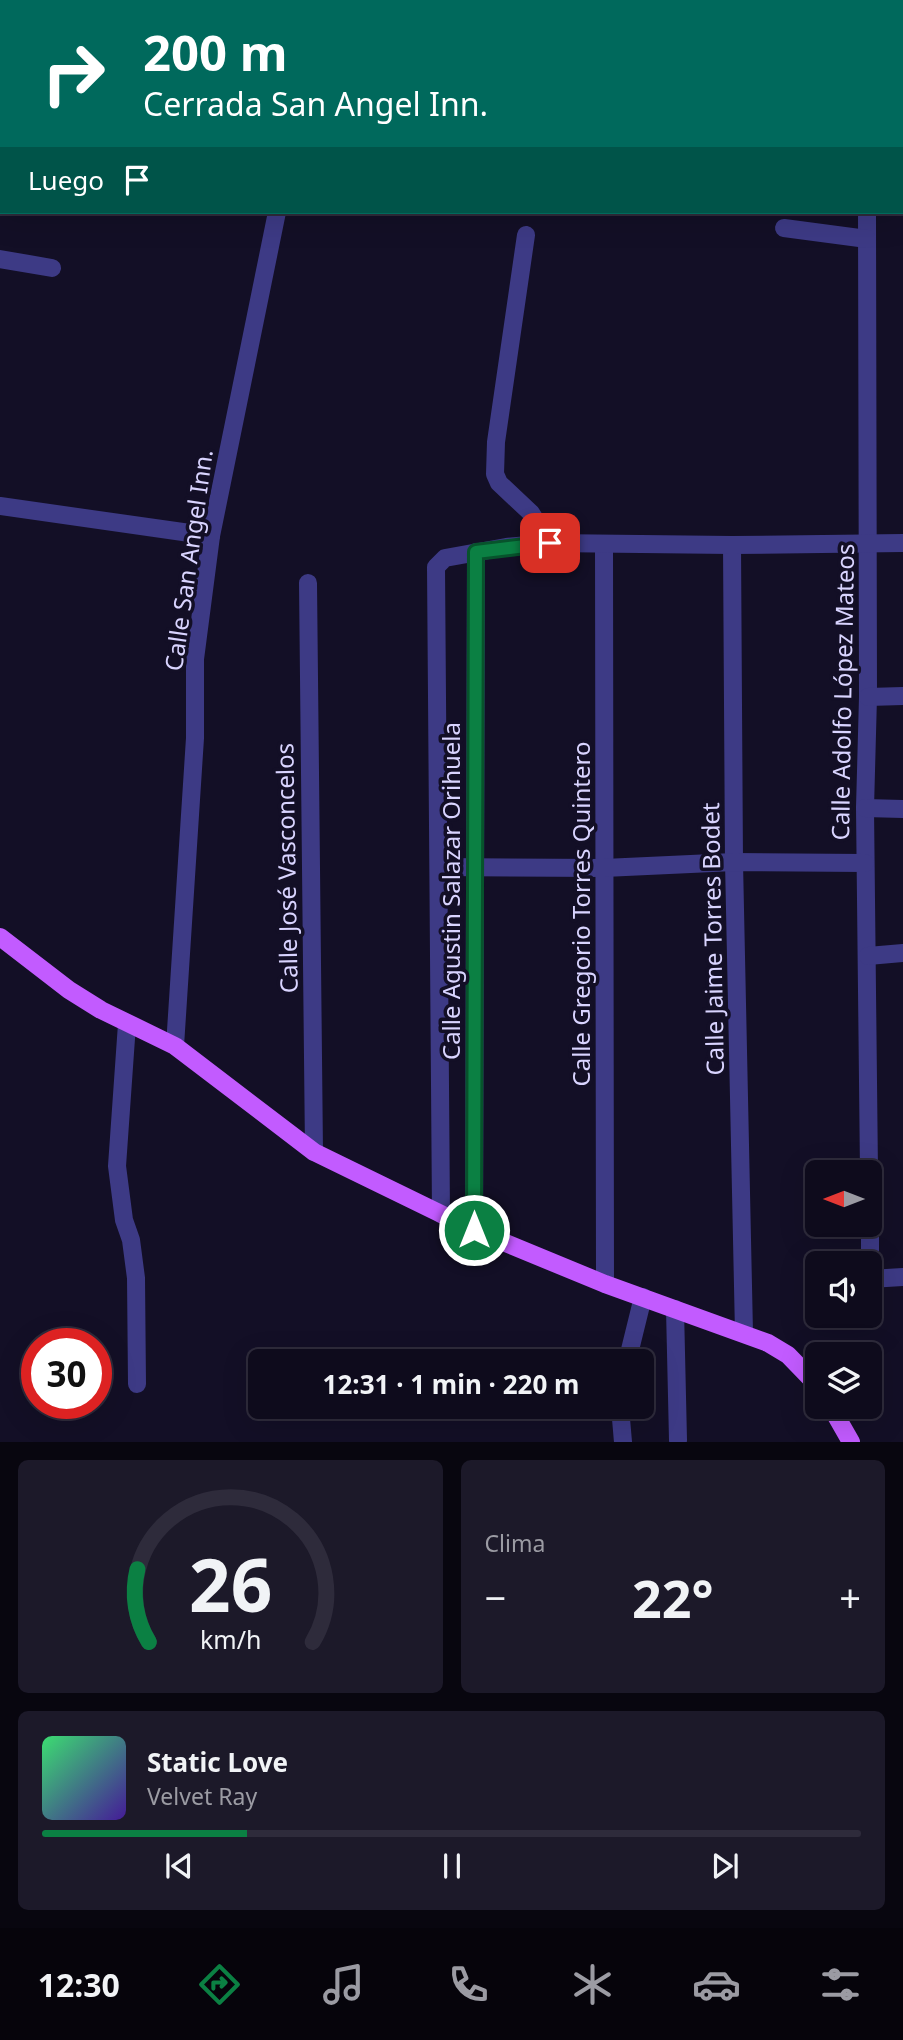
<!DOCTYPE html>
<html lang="es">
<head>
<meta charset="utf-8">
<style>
	:root { --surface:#0e0b1c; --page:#1c1929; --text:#f1f3f6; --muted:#9b9ba3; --line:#2e2b3b; --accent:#0b8043 }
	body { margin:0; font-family:"Noto Sans",sans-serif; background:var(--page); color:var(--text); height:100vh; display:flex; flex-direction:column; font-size:26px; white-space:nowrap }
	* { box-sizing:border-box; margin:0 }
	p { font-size:23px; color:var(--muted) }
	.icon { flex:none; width:38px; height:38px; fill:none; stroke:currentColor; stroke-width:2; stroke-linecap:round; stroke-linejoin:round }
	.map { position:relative; height:1442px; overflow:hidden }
	.panel { display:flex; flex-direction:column; gap:18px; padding:18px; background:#08060f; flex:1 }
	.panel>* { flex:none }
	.guide { position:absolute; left:0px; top:0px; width:903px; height:214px; box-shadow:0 7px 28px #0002,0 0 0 2px var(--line); background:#00695c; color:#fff; overflow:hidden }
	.needle { width:46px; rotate:270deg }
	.controls { position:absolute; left:805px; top:1160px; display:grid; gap:14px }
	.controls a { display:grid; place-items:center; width:77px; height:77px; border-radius:10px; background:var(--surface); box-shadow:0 7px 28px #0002,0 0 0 2px var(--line); font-size:35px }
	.speed { position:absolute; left:21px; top:1328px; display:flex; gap:14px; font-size:35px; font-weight:700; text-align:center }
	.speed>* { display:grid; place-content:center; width:91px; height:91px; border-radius:50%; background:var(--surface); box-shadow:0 7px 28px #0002,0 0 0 2px var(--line); line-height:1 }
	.speed .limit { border:10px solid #d22; background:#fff; color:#111 }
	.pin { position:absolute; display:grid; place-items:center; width:60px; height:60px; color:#fff; margin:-30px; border-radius:14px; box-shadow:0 4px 10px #0006 }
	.me { position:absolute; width:77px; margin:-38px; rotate:0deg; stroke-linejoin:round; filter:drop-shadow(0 0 5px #0008) }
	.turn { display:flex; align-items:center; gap:24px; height:147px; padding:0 28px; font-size:32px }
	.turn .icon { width:91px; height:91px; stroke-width:2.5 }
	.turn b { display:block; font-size:49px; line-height:60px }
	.then { display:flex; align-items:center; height:66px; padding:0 28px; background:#0003; gap:14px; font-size:26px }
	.big { font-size:52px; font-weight:700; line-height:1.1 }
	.panel .tile { flex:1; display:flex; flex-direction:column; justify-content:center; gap:10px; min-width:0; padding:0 24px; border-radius:10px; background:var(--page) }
	.panel .dial { align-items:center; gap:0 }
	.dial svg { height:182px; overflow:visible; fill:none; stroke:var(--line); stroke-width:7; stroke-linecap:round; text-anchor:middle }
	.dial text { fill:var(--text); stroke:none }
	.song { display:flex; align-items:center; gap:21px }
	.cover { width:84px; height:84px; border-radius:10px; background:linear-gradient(135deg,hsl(140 70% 55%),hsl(260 70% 35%)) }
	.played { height:7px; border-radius:4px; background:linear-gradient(90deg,var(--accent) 25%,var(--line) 25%) }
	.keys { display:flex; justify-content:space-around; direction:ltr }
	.heat { display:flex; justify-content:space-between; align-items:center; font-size:38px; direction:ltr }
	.panel .tiles { flex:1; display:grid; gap:18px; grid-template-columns:1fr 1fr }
	.tile:last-child { grid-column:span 2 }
	.trip { position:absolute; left:248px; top:1349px; width:406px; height:70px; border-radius:10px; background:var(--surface); box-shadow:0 7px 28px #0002,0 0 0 2px var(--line); font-weight:700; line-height:70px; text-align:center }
	.dock { display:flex; height:112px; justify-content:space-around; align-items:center; background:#06040b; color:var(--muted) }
	.dock .icon { width:49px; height:49px }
	.dock .selected { color:var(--accent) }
	.dock b { font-size:32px; color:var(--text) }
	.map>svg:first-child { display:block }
</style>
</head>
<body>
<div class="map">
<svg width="903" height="1442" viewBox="0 0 903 1442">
	<rect width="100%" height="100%" fill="#130f26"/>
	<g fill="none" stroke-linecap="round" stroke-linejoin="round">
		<g stroke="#3d3a85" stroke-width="18">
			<polyline points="320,2 321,0"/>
			<polyline points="868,2 868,0"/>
			<polyline points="867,212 868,697 865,808 869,1172"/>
			<polyline points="784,228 867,239"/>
			<polyline points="526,235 496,442 495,474 499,483 531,513 550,543"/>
			<polyline points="0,259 52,268"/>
			<polyline points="0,506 211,536"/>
			<polyline points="604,544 605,1284"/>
			<polyline points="732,545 734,862 744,1333"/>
			<polyline points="308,583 314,1152"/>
			<polyline points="868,697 903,696"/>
			<polyline points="865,808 903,809"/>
			<polyline points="440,867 604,868 734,862 865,863"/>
			<polyline points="868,956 903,953"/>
			<polyline points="127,1024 117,1166 124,1220 131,1240 136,1278 137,1384"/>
			<polyline points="175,1046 195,738 195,659 211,536 277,212"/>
			<polyline points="441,1214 436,567 445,558 506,547 550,543 732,545 903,543"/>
			<polyline points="870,1225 870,1288"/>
			<polyline points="474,1230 476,552"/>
			<polyline points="870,1279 903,1277"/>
			<polyline points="675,1309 678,1440"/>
			<polyline points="627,1362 643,1297"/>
			<polyline points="620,1407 623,1442"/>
		</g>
		<g stroke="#c25bff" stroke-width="18">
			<polyline points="0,937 69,990 101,1010 175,1046 314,1152 474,1230 605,1284 768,1343 788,1355 817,1385"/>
			<polyline points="831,1407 851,1442"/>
		</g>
	</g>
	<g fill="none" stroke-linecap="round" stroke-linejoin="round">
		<g stroke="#07532c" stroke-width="18">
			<polyline id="route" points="474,1230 476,552 550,543"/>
		</g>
		<use href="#route" stroke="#0b8043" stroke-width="12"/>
	</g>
	<g text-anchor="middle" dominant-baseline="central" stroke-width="7" stroke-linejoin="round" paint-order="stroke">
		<g font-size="24" fill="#d9d4ff" stroke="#130f26">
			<text transform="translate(188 560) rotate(-82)">Calle San Angel Inn.</text>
			<text transform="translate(842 692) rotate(-89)">Calle Adolfo López Mateos</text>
			<text transform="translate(286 868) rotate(-91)">Calle José Vasconcelos</text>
			<text transform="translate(450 891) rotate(-90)">Calle Agustin Salazar Orihuela</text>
			<text transform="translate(580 914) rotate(-90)">Calle Gregorio Torres Quintero</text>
			<text transform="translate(712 939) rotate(-91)">Calle Jaime Torres Bodet</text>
		</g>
	</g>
</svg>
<div class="controls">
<a><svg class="needle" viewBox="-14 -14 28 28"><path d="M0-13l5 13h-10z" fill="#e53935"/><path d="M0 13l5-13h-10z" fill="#9b9ba3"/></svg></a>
<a><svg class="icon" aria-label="sound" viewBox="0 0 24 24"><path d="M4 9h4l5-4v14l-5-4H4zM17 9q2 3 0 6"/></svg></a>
<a><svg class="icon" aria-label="layers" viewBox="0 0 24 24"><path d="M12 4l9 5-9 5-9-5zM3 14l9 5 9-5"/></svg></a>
</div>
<div class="speed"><div class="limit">30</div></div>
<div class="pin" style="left:550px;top:543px;background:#d93025"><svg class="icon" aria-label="arrive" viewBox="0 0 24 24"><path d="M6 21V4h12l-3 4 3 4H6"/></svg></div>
<svg class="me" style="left:474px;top:1230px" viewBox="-20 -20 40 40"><circle r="17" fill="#0b8043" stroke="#fff" stroke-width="3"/><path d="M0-11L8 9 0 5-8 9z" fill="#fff"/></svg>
<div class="trip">12:31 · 1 min · 220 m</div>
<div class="guide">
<div class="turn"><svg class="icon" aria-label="right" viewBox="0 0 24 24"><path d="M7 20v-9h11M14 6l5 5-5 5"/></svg><div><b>200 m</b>Cerrada San Angel Inn.</div></div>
<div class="then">Luego<svg class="icon" aria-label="arrive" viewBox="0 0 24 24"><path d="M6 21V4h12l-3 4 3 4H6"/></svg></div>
</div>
</div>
<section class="panel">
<div class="tiles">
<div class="tile dial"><svg viewBox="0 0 100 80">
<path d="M14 69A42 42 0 1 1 86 69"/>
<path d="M14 69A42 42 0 0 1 9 37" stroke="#0b8043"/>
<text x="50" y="56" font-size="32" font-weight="700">26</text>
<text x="50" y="72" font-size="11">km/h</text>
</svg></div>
<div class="tile"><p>Clima</p>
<div class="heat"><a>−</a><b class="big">22°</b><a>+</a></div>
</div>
<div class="tile">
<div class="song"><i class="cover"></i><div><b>Static Love</b><p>Velvet Ray</p></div></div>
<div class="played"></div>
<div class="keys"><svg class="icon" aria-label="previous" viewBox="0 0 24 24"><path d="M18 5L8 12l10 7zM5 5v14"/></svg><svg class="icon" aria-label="pause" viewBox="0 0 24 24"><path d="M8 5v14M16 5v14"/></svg><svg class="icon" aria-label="next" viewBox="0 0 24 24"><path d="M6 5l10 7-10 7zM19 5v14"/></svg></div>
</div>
</div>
</section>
<nav class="dock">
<b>12:30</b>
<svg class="icon selected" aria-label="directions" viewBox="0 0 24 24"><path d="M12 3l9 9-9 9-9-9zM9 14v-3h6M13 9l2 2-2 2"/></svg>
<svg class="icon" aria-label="music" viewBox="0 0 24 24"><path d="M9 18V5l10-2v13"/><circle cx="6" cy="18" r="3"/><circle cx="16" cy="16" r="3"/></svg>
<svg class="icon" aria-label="phone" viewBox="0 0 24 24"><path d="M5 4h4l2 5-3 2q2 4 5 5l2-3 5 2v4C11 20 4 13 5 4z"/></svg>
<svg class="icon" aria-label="climate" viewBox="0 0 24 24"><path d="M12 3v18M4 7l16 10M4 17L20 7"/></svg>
<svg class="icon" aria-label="car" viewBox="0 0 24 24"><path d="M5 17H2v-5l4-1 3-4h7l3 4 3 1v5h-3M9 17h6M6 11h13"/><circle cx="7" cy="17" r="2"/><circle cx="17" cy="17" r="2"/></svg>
<svg class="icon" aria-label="filters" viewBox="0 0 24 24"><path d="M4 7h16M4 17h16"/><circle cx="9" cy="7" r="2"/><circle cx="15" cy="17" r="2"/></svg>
</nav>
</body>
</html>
